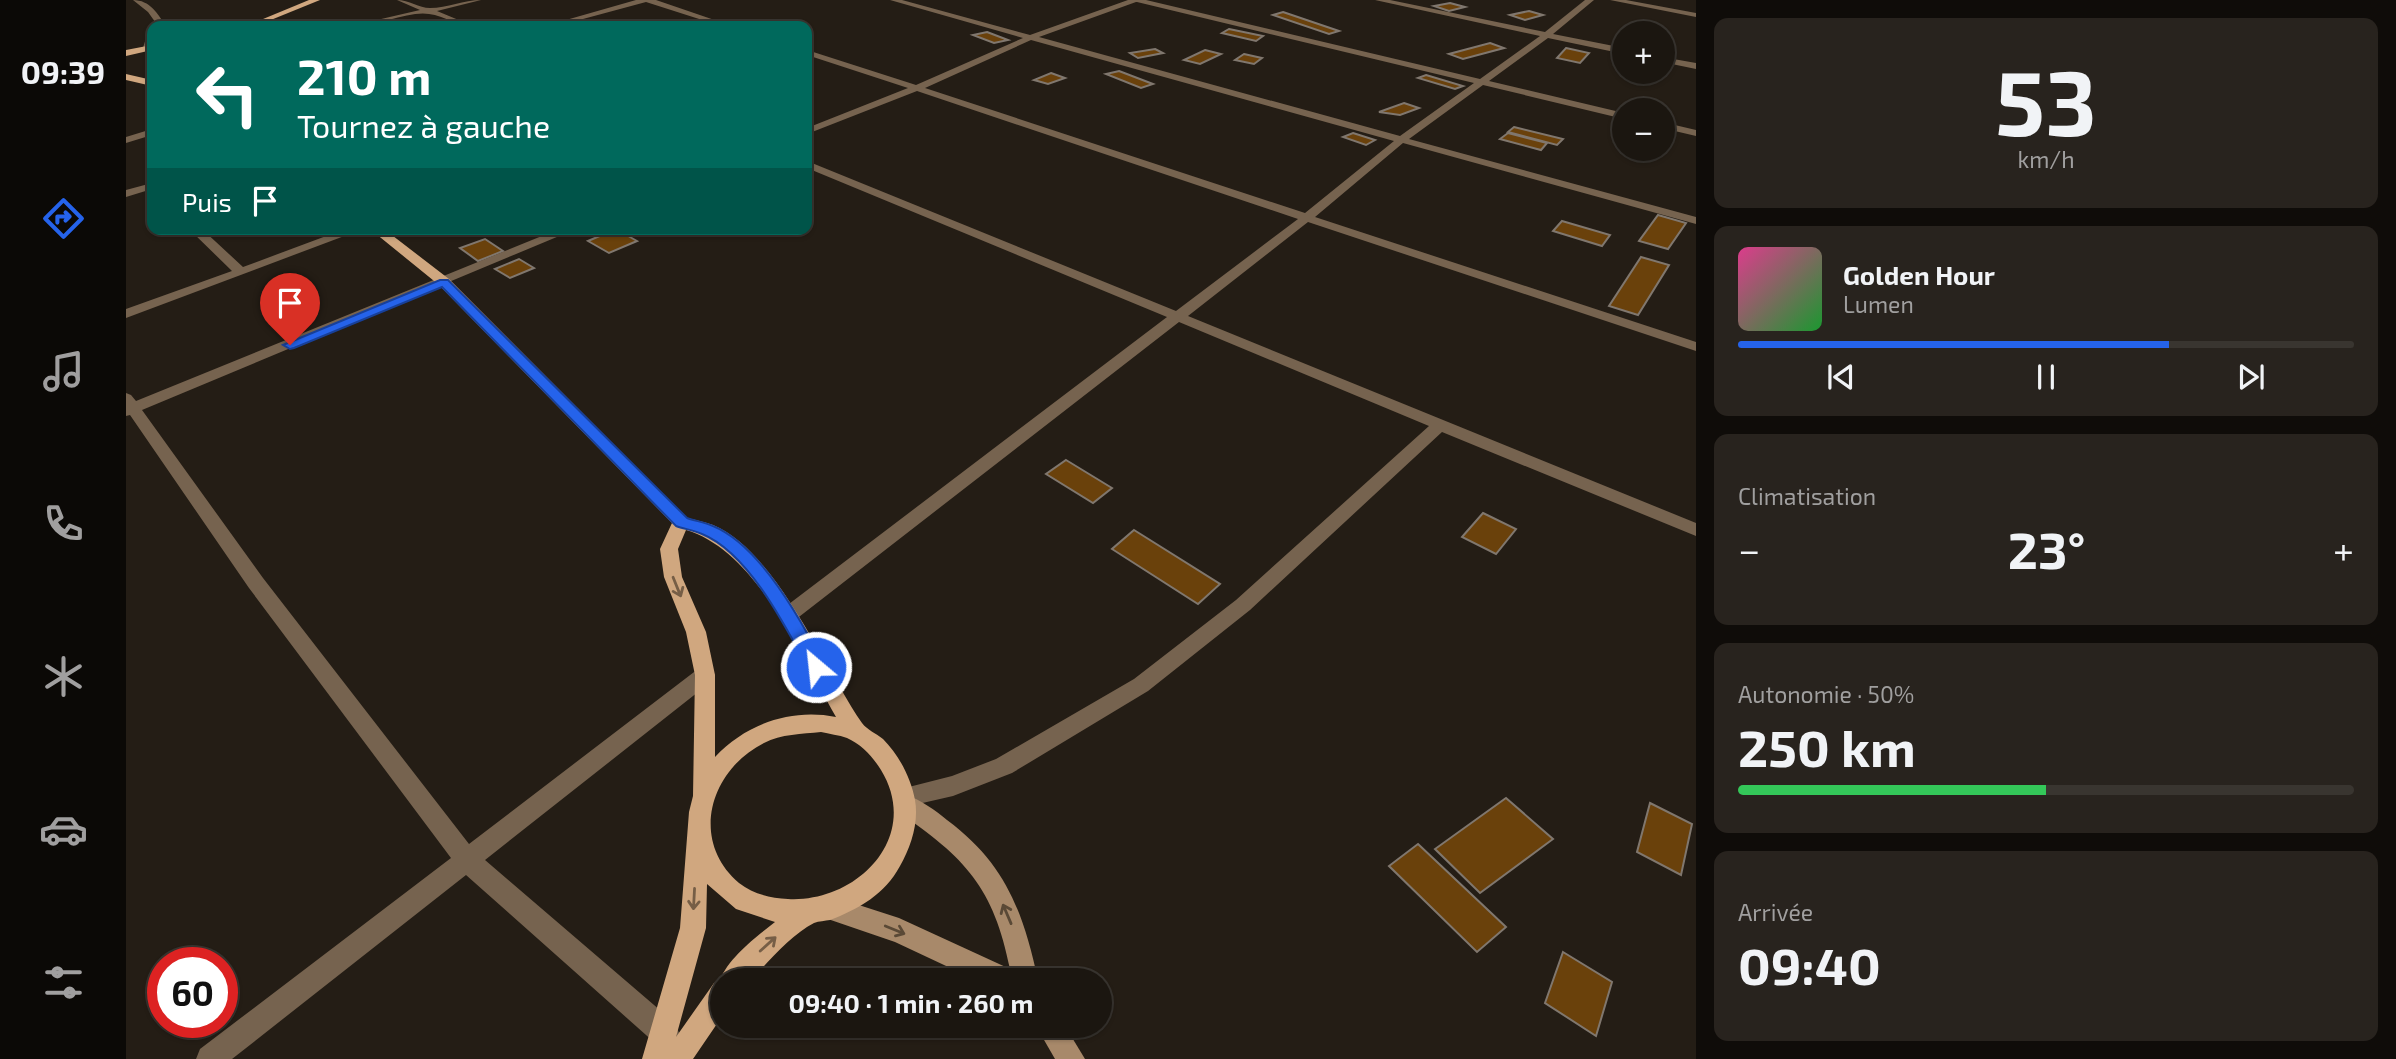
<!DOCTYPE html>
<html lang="fr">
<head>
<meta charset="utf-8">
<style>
	:root { --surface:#1b1610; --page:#28231e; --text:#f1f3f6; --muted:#a09f9f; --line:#393530; --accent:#2563eb }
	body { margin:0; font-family:"Exo 2",sans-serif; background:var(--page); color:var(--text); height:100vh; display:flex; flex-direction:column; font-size:26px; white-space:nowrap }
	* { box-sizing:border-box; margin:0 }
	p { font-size:23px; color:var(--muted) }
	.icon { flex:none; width:38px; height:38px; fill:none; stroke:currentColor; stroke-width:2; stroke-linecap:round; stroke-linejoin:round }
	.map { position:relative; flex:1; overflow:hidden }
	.drawer { display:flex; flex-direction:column; gap:18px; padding:18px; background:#0f0c09; width:700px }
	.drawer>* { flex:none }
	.top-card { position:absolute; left:21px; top:21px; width:665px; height:214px; border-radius:14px; box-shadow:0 2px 5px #0004,0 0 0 2px var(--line); background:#00695c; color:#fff; overflow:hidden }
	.controls { position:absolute; left:1486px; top:21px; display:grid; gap:14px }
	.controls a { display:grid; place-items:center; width:63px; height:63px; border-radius:50%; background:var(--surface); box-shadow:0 2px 5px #0004,0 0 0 2px var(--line); font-size:35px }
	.speed { position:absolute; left:21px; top:947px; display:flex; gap:14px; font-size:35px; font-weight:700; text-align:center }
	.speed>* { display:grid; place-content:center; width:91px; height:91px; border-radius:50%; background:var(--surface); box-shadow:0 2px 5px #0004,0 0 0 2px var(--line); line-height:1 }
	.speed .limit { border:10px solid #d22; background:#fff; color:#111 }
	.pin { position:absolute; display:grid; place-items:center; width:60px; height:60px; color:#fff; margin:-72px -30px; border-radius:50% 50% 50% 0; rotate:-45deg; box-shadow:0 0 7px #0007 }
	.pin .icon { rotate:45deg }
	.me { position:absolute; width:77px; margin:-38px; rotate:332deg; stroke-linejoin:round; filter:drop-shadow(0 0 5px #0008) }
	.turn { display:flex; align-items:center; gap:24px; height:147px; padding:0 35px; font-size:32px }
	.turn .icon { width:91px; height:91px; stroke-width:2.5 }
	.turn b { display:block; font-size:49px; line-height:60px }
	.then { display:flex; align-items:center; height:66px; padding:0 35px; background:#0003; gap:14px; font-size:26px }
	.big { font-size:52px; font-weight:700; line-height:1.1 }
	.drawer .tile { flex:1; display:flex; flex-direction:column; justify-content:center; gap:10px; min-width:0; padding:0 24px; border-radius:14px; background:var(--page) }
	.drawer .dial { align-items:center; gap:0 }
	.dial b { font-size:91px; line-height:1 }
	.song { display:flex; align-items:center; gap:21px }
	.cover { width:84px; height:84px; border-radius:10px; background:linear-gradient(135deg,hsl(330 70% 55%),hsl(130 70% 35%)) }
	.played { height:7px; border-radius:4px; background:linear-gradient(90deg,var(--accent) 70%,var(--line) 70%) }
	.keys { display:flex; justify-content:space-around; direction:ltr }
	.heat { display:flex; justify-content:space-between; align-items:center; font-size:38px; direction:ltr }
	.charge { height:10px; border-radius:5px; background:linear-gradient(90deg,#34c759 50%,var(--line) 0) }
	.trip { position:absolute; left:584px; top:968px; width:402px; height:70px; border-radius:35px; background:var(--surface); box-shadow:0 2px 5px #0004,0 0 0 2px var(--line); font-weight:700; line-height:70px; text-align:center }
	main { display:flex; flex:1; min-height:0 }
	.tabs { display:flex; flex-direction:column; width:126px; justify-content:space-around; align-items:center; background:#0b0906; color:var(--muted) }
	.tabs .icon { width:49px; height:49px }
	.tabs .on { color:var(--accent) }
	.tabs b { font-size:32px; color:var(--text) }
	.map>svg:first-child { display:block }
</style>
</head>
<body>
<main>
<nav class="tabs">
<b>09:39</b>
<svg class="icon on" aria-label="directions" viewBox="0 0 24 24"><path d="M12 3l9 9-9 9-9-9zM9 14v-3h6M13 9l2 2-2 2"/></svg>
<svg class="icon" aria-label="music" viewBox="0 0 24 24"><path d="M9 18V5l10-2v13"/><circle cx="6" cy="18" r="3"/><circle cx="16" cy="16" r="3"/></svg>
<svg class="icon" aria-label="phone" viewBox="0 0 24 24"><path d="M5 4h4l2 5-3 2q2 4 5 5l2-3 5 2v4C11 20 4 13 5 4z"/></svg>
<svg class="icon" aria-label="climate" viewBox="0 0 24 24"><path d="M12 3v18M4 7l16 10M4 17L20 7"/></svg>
<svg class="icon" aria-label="car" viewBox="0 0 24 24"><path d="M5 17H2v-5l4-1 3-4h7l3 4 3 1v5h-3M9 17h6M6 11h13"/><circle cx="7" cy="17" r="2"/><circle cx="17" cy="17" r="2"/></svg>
<svg class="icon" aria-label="filters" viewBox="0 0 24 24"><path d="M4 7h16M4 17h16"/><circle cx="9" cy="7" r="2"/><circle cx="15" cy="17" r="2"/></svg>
</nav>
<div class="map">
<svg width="1570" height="1059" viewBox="0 0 1570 1059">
	<rect width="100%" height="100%" fill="#241d15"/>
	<g fill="#6a410b" stroke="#80776e" stroke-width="2">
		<polygon points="1324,3 1339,7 1323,11 1308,6"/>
		<polygon points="1403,11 1417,15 1399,20 1384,15"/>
		<polygon points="1157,12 1213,31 1203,34 1147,15"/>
		<polygon points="1103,29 1137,36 1130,41 1096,33"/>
		<polygon points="861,32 882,40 868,43 847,35"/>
		<polygon points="1364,43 1378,48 1337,59 1323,54"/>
		<polygon points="1440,48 1463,53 1454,63 1431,58"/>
		<polygon points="1029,49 1037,53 1012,58 1004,53"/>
		<polygon points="1079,50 1095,54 1074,64 1058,60"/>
		<polygon points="1118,54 1136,58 1128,64 1109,60"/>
		<polygon points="993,71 1027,84 1015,88 980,74"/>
		<polygon points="925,73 939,78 922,84 908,80"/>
		<polygon points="1300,75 1337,86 1329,89 1292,78"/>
		<polygon points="1278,103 1293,108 1274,115 1253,112"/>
		<polygon points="1388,127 1437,139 1431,145 1382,132"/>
		<polygon points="1227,133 1249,140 1240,145 1217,137"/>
		<polygon points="1382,133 1421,143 1415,150 1374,139"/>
		<polygon points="1532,215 1560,223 1542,249 1513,241"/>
		<polygon points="1436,221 1484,235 1476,246 1427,231"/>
		<polygon points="490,229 511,241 483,253 462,241"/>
		<polygon points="359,239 377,251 352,261 334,248"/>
		<polygon points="1515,257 1543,265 1512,315 1483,306"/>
		<polygon points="393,259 408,268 384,278 369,269"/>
		<polygon points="940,460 986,488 967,503 920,474"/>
		<polygon points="1357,513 1390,529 1370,554 1336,537"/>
		<polygon points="1008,530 1094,584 1072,604 986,549"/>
		<polygon points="1380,798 1427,839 1354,893 1309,849"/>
		<polygon points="1524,803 1566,824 1555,875 1511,852"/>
		<polygon points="1292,844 1380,927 1351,952 1263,866"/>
		<polygon points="1437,952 1486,982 1470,1036 1419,1003"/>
	</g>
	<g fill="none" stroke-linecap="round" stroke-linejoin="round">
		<g fill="#76634f" fill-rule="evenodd">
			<path d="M271,0C283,0 293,8 304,8C321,8 338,0 355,0L311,11L347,26C331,26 319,16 303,14C285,10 248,27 225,26L294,10Z"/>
			<polygon points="510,0 530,0 606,26 595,26 520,2 431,26 419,26"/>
			<path d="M764,0H776L904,35L1002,0H1020L1354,79L1414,36L1249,0H1264L1419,32L1459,0H1468L1427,34L1498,48V54L1422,38L1363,81L1498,113V119L1357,85L1283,139L1570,217V224L1277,143L1189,217L1570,342V351L1182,222L1062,316L1570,523V536L1316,432L1124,610L1022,691L886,773L827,796L779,807L771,804L768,797L771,790L826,776L870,759L1008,679L1110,600L1303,426L1053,322L669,620L662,622L655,620L652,615L655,610L1041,317L681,168V161L1050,311L1172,219L791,91L681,134V128L782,88L681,55V50L790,85L897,38ZM1010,2H1011L1348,83L1274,136L913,37ZM905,40L1268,141L1179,213L799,88Z"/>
			<polygon points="1484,0 1500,0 1570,13 1570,17"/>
			<polygon points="1536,57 1570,63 1570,69 1536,62"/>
			<polygon points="1536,122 1570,130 1570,136 1536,128"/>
			<polygon points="26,129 26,135 0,143 0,137"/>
			<polygon points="26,183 26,189 0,197 0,190"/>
			<polygon points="63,229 76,229 117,267 219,229 237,229 0,318 0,309 106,271"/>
			<polygon points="433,229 450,229 16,410 137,578 343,844 572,669 579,667 586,669 589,675 586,681 359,860 549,1023 553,1033 549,1043 539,1047 529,1043 340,875 106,1059 70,1059 74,1049 325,858 123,588 4,415 0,416 0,393 5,395 10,401"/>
		</g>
		<g fill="#76634f" fill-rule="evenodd">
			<path d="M7,0C24,0 32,14 40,26H32L22,12Z"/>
			<polygon points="26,30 23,49 16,51 22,32"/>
		</g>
		<g fill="#a8896a" fill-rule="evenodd">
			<path d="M780,795C795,800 809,810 821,820C879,863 897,911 912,980H850L769,942L696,917L693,908L696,899L705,896L773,918L884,969C868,888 839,857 772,812L769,805L772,798Z"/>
			<polygon points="910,1026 939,1026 959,1059 929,1059"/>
		</g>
		<g fill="#d0a77f" fill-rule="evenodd">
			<polygon points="183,0 194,0 130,26 120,26"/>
			<polygon points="26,45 26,50 0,56 0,50"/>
			<polygon points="0,74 26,80 26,86 0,80"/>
			<path d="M244,229H258L323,279L561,518C570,520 579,522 587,525C650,551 698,668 736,723C741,730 750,733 757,739C773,755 785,778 789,800C793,822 785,847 774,866C759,894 733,909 704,920C699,921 693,921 688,923C666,934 642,962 625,980H597V1015L567,1059H516L554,928L563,812L567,796L569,675L560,632L538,577L534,549L546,523L313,285ZM560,530C631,551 676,657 710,717C665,708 620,724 589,757V675L580,632L556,577L552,549ZM695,732C703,734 713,735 721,738C735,744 747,757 755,770C796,837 731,903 662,899C644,898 627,894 613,883C563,840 584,770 638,743C655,734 676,734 695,732ZM581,884L610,909L649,922C630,937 603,957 594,980L588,983L550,1037L580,928Z"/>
		</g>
	</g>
	<defs><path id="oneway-shaft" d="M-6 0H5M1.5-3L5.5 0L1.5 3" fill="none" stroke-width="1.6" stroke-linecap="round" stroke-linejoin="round" transform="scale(1.75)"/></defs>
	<g stroke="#765e46">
		<use href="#oneway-shaft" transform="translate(551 587) rotate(68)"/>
		<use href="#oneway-shaft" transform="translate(568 899) rotate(93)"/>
		<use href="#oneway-shaft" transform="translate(642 944) rotate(-42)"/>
	</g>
	<g stroke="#5a4936">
		<use href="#oneway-shaft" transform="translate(881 914) rotate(-113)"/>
		<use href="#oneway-shaft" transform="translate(769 930) rotate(22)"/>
	</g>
	<path fill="#2563eb" stroke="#184099" stroke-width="2" d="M314,280H322L561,518C569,521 578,522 587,526C634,545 677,623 699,667L696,672L690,674L684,672C661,629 623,553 576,534C567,530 558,529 550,526L316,287L168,348L164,349L157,345Z"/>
</svg>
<div class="controls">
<a>+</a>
<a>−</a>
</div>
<div class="speed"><div class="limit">60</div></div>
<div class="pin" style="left:164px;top:345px;background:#d93025"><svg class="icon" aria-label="arrive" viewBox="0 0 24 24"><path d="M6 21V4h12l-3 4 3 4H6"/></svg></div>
<svg class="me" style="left:690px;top:667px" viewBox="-20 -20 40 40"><circle r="17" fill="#2563eb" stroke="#fff" stroke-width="3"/><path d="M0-11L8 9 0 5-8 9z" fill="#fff"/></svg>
<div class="trip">09:40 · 1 min · 260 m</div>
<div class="top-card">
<div class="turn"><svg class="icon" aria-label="left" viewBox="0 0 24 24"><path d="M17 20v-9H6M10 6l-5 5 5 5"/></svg><div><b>210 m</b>Tournez à gauche</div></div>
<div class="then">Puis<svg class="icon" aria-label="arrive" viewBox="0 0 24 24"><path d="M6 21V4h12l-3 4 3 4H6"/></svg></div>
</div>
</div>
<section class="drawer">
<div class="tile dial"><b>53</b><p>km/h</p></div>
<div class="tile">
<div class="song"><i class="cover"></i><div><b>Golden Hour</b><p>Lumen</p></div></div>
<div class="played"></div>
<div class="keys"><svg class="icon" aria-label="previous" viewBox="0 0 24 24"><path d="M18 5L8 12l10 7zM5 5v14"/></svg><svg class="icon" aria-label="pause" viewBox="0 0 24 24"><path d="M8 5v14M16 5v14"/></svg><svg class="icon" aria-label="next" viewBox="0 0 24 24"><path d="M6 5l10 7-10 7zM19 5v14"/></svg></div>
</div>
<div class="tile"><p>Climatisation</p>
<div class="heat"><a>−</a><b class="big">23°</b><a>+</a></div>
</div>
<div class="tile"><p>Autonomie · 50%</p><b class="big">250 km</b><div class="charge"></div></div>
<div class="tile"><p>Arrivée</p><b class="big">09:40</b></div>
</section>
</main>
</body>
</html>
